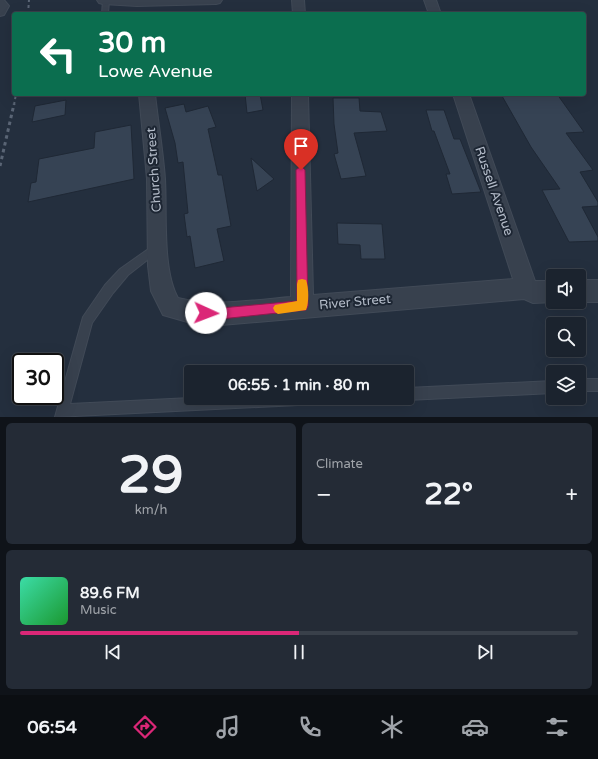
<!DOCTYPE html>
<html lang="en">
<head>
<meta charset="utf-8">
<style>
	:root { --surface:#1b232e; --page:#242b36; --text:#f1f3f6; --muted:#a0a4aa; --line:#39404a; --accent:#db2777 }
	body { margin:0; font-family:"Varela Round",sans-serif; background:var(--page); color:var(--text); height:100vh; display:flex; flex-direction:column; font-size:15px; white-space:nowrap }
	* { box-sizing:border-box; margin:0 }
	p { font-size:13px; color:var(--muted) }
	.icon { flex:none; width:22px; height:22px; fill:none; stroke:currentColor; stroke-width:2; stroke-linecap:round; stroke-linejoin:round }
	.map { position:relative; height:417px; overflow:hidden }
	.details { display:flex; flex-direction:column; gap:6px; padding:6px; background:#0f1319; flex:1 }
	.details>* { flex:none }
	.guide { position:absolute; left:12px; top:12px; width:574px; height:84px; border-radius:4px; box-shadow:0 4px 16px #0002,0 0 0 1px var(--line); background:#0b6e4f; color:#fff; overflow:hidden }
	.fabs { position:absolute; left:546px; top:269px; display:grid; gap:8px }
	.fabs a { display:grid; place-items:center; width:40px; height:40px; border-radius:4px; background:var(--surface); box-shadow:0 4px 16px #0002,0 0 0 1px var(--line); font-size:20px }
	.speed { position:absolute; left:12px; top:353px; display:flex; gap:8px; font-size:20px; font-weight:700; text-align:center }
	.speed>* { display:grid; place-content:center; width:52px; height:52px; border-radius:50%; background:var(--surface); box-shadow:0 4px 16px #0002,0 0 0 1px var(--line); line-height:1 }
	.speed .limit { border:2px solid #111; border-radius:6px; background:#fff; color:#111 }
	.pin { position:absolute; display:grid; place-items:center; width:34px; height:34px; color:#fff; margin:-41px -17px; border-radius:50% 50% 50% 0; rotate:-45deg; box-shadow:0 0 4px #0007 }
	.pin .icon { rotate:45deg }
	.me { position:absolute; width:44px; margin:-22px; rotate:92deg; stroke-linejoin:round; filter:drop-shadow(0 0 3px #0008) }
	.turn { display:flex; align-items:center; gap:14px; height:84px; padding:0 20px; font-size:18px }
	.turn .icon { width:52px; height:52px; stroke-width:2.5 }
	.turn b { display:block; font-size:28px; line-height:34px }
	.big { font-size:30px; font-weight:800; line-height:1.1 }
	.details .widget { flex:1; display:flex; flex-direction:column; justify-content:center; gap:6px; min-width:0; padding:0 14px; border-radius:6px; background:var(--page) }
	.details .dial { align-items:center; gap:0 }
	.dial b { font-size:52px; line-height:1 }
	.song { display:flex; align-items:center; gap:12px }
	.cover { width:48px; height:48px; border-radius:6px; background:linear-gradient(135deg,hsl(160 70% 55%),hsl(130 70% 35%)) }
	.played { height:4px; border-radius:2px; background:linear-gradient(90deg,var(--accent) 50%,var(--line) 50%) }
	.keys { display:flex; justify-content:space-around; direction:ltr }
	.heat { display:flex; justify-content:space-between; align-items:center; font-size:22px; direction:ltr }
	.details .tiles { flex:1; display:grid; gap:6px; grid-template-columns:1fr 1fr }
	.widget:last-child { grid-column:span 2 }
	.trip { position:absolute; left:184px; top:365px; width:230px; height:40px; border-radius:4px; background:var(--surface); box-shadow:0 4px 16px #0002,0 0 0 1px var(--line); font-weight:800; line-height:40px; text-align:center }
	.tabs { display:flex; height:64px; justify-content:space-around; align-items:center; background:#0b0e12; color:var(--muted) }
	.tabs .icon { width:28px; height:28px }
	.tabs .on { color:var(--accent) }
	.tabs b { font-size:18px; color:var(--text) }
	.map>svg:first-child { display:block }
</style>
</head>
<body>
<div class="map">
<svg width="598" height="417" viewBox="0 0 598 417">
	<rect width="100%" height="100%" fill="#242f3e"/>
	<g fill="#364354" stroke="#1f2835">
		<polygon points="245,94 260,94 263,110 247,113"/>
		<polygon points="557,94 584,132 566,133 593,170 580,172 598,202 598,206 582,207 598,237 598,241 569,242 542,190 560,189 531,147 502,96"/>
		<polygon points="333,98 359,98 360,111 381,112 387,131 354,133 366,176 341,179 334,154 338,153 334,124"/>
		<polygon points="66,100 65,115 32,122 35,106"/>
		<polygon points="184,104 186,112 208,106 216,127 208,129 218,175 222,175 231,226 217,229 224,261 195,268 190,236 187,237 184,214 188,213 183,162 178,163 175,143 165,108"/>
		<polygon points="426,110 444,110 454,139 460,139 481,192 452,194 446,174 450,174 434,131 432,131"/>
		<polygon points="131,125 134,179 28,202 31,183 36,182 39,159 94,148 95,132"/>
		<polygon points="251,158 274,179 257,191"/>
		<polygon points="337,223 382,224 385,259 361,259 360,245 338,244"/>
	</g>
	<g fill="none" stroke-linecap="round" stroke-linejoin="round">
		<g stroke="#414a57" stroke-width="2">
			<g id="lane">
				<polygon points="103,0 109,0 108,14 102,14"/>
				<polygon points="157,243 160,244 162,247 160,250 128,275 113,293 92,323 70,404 191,398 324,398 322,402 318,404 55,417 83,317 105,285 120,269"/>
				<rect x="579" y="379" width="19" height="12"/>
				<polygon points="553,381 553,393 407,400 403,398 407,398 407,388"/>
			</g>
		</g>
		<g stroke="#414a57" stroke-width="2">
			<g id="street">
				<polygon points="0,0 4,0 9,6 4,15 0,16"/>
				<polygon points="97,0 222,0 220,3 216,4 137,6 103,4 99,3"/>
				<polygon points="292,0 304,0 305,14 293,14"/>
				<polygon points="424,0 436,0 441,14 429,14"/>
				<path d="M139,94H155C158,122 163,151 165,179C167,212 162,270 178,298C215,307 253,300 291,297L292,94H308L313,295L513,279L453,94H469L535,281H553V302H555L533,303L524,299L221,325L191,323L163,315L151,291L148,266L147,179Z"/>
				<rect x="579" y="280" width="19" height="22"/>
			</g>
		</g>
		<use href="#lane" fill="#38414e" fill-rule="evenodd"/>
		<use href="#street" fill="#38414e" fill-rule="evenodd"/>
		<g stroke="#5a6575" stroke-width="2" stroke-dasharray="3 3" stroke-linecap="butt">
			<polyline points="28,14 29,0"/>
			<polyline points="14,105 16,94"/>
		</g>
		<polyline stroke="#5a6575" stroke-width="3" stroke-dasharray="3.5 3.5" stroke-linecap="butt" points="0,166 14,104"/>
	</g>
	<polygon fill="#db2777" stroke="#8e194d" points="301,166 305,170 308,306 306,310 221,319 202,317 201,313 202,309 206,307 221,308 297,301 296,170"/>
	<path fill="#f59e0b" d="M302,279L306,280C309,288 309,303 306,310L278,314L275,312L273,308L275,305L297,301V284L298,280Z"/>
	<g text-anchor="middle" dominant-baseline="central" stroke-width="4" stroke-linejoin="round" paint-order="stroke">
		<g font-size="13" fill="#b4bcc9" stroke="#1d2633">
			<text transform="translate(154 170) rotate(-94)">Church Street</text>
			<text transform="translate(494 191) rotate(71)">Russell Avenue</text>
			<text transform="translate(355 302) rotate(-5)">River Street</text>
		</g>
	</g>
</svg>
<div class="fabs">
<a><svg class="icon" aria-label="sound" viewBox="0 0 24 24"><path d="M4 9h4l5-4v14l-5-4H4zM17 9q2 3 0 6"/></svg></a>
<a><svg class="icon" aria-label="search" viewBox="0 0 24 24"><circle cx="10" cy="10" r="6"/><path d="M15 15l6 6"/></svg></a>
<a><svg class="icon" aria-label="layers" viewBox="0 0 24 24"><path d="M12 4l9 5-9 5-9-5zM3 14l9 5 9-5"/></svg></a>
</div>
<div class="speed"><div class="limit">30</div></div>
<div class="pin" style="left:301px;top:170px;background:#d93025"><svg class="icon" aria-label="arrive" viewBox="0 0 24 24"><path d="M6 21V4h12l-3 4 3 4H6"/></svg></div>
<svg class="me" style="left:206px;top:313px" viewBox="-20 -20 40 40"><circle r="19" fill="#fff"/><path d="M0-13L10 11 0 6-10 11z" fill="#db2777"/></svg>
<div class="trip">06:55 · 1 min · 80 m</div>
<div class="guide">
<div class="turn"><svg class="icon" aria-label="left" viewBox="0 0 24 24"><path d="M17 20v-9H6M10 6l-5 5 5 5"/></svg><div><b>30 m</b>Lowe Avenue</div></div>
</div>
</div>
<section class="details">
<div class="tiles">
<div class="widget dial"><b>29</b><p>km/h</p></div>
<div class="widget"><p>Climate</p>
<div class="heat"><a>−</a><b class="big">22°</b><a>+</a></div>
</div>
<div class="widget">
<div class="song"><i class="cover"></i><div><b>89.6 FM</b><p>Music</p></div></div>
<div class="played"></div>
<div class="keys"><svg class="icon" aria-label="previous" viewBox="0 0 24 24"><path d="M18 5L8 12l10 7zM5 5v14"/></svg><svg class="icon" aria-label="pause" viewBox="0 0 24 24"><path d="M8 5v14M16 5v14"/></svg><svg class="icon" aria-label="next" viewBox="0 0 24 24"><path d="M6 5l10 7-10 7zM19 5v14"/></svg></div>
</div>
</div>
</section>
<nav class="tabs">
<b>06:54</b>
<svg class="icon on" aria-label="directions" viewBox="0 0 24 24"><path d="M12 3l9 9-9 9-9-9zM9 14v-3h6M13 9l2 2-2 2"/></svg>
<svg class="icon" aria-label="music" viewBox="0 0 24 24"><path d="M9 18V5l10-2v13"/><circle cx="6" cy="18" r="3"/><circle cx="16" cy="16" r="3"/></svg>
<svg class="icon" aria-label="phone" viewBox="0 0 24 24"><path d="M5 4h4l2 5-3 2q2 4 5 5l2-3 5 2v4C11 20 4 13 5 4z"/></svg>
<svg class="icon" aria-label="climate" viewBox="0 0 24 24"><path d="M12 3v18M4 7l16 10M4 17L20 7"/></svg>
<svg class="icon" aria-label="car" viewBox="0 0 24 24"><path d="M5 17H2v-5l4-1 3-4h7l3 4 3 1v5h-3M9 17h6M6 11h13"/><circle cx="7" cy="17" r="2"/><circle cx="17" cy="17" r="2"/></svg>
<svg class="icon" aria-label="filters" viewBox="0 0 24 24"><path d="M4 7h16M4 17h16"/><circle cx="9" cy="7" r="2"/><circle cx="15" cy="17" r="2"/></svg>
</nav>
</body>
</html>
